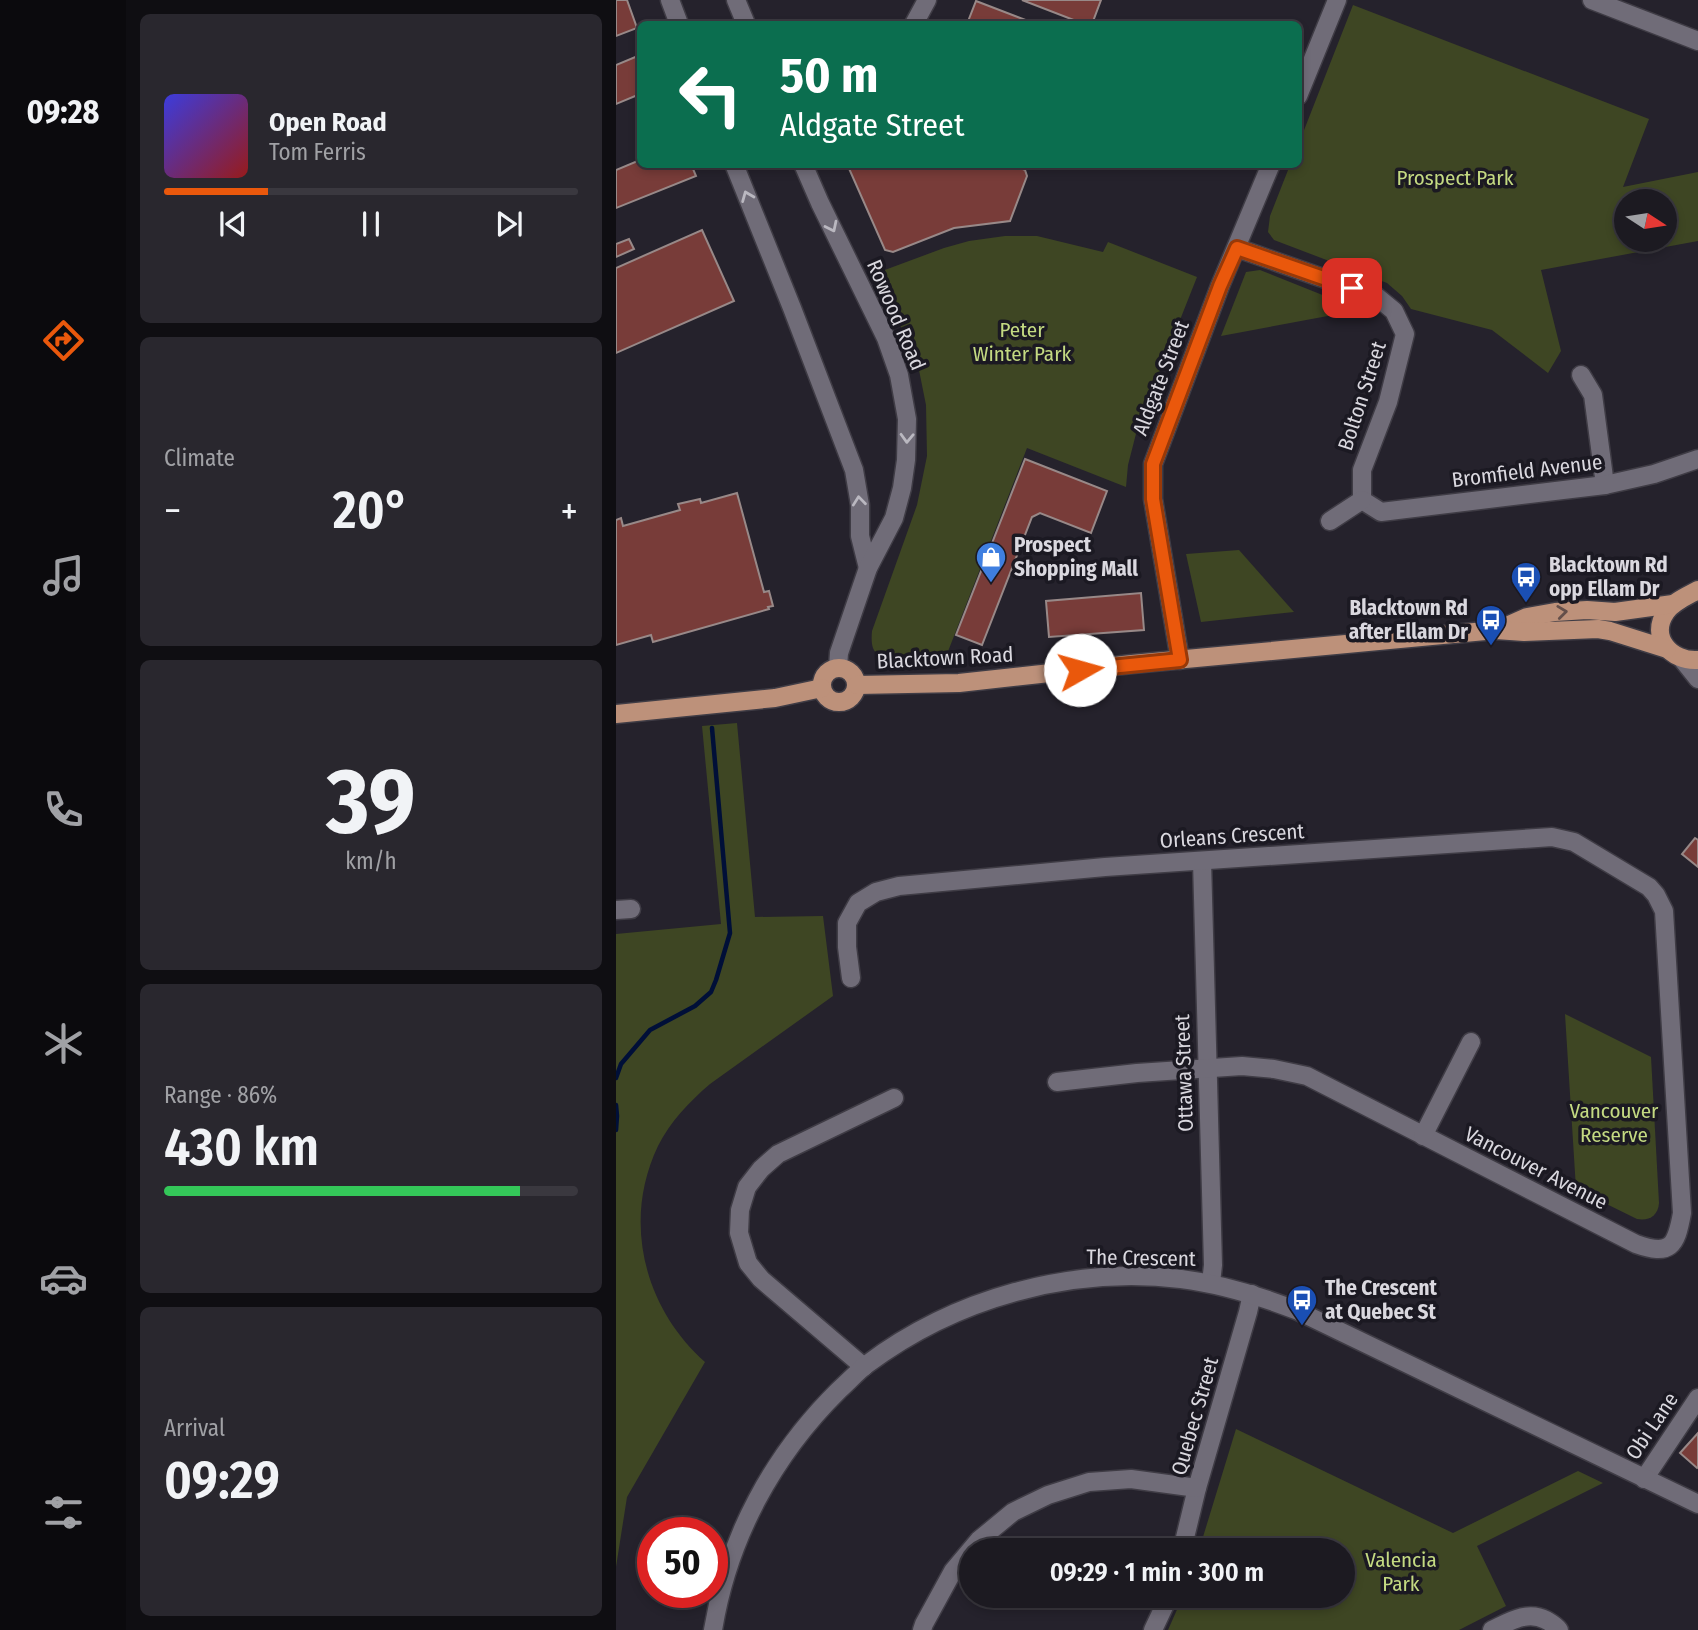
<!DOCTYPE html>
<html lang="en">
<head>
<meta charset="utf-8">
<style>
	:root { --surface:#1c1a21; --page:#29272e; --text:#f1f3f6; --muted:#a0a1a5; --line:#3a383f; --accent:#ea580c }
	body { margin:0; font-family:"Fira Sans Condensed",sans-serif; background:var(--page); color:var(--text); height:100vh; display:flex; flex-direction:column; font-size:26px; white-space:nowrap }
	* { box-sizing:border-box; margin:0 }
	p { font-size:23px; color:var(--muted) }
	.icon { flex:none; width:38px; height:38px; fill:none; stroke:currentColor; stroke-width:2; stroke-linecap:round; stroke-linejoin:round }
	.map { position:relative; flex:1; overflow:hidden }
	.drawer { display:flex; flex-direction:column; gap:14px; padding:14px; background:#0f0e12; width:490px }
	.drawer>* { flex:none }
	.top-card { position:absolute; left:21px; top:21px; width:665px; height:147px; border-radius:10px; box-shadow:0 4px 10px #0003,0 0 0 2px var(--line); background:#0b6e4f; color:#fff; overflow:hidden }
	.needle { width:46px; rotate:102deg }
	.fabs { position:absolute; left:998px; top:189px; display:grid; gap:14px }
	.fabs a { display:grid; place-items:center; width:63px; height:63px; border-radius:50%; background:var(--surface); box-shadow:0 4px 10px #0003,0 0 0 2px var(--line); font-size:35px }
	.speed { position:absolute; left:21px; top:1517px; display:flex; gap:14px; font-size:35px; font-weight:700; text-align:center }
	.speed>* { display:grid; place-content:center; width:91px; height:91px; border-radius:50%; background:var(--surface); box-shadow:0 4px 10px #0003,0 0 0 2px var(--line); line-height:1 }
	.speed .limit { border:10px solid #d22; background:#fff; color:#111 }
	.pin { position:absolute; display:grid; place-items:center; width:60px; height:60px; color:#fff; margin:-30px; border-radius:14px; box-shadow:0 4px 10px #0006 }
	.me { position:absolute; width:77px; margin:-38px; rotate:83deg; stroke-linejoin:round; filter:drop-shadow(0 0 5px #0008) }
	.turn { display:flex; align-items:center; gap:24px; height:147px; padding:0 28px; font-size:32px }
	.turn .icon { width:91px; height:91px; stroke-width:2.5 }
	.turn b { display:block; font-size:49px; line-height:60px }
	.big { font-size:52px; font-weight:600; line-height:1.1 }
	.drawer .card { flex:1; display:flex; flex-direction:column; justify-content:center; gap:10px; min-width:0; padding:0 24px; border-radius:10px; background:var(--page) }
	.drawer .dial { align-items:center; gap:0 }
	.dial b { font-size:91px; line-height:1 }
	.song { display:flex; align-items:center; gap:21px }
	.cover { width:84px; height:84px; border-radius:10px; background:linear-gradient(135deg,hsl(240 70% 55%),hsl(0 70% 35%)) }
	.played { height:7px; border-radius:4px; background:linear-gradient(90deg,var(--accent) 25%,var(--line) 25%) }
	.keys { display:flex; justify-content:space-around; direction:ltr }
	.heat { display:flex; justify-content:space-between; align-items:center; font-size:38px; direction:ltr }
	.charge { height:10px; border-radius:5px; background:linear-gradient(90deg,#34c759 86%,var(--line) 0) }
	.trip { position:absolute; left:343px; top:1538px; width:396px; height:70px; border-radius:35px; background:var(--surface); box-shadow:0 4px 10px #0003,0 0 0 2px var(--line); font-weight:600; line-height:70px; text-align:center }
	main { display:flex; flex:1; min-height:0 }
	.dock { display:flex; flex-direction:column; width:126px; justify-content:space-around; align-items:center; background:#0b0a0d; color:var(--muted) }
	.dock .icon { width:49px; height:49px }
	.dock .selected { color:var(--accent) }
	.dock b { font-size:32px; color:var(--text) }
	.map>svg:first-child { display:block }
</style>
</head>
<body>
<main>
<nav class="dock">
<b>09:28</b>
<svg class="icon selected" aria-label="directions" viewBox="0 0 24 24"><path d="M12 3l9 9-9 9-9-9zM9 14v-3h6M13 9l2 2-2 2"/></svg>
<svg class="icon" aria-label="music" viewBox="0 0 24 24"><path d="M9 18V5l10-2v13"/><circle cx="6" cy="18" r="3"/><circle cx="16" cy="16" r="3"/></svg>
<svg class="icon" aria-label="phone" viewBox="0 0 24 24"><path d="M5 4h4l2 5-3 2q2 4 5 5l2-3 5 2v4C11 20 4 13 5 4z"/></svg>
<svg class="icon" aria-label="climate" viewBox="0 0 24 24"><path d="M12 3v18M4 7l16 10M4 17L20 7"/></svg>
<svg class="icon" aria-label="car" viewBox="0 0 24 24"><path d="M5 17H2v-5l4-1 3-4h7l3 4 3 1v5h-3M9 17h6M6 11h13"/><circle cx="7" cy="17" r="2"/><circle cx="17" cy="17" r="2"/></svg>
<svg class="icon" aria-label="filters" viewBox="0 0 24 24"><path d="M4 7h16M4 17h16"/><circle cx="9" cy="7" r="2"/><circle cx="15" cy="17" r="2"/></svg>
</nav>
<section class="drawer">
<div class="card">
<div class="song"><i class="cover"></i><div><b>Open Road</b><p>Tom Ferris</p></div></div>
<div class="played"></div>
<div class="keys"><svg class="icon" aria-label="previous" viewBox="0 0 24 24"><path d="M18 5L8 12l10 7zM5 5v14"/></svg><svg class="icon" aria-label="pause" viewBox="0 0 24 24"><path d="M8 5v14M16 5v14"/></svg><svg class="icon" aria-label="next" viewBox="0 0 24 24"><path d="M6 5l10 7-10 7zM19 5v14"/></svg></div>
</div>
<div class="card"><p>Climate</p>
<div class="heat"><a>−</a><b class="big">20°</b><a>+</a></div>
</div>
<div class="card dial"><b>39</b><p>km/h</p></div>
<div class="card"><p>Range · 86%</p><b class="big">430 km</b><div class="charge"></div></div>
<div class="card"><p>Arrival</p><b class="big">09:29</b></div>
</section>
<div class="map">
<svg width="1082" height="1630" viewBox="0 0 1082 1630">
	<rect width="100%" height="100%" fill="#25222c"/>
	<g fill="#3e4623" fill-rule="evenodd">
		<path d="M737,5L1033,119L1007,187L1082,172V241L925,270L945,351L932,373L876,330L795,309L786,296L771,283L658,240L652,232L654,216L674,165L682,164L683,143ZM1048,201V240H1010V201Z"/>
		<path d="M389,236H421L487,252L492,242L581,277L522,426L512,465L510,487L411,448L331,654L282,659C260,656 254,654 256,631L301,505L311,456L310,405L303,370L293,343L258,274L328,248L353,241Z"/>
		<polygon points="644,270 744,310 605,336 630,272"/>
		<polygon points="623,550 678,612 585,622 570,554"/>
		<path d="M121,723L139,917L207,916L217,996L94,1084C73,1102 54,1122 42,1146C6,1221 28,1308 89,1362L11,1497L0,1567V934L105,924L86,726Z"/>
		<path d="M949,1014L1035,1057L1043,1203C1042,1216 1033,1221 1021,1219L960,1189Z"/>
		<polygon points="620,1429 837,1533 962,1471 987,1483 861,1546 890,1606 843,1630 552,1630 567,1596 726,1596 726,1550 583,1550"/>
	</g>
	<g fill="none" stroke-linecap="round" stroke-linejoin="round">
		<g stroke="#000f38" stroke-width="4.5">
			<polyline points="0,1078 5,1064 34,1030 79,1006 95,992 100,980 114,933 96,728"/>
			<polyline points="0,1105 1,1116 0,1130"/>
		</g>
	</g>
	<g fill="#783c39" stroke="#988988" stroke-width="2">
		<polygon points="0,0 11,0 21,28 0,36"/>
		<polygon points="406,0 485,0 476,24 468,24"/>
		<polygon points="360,1 420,24 351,24"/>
		<polygon points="24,55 24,94 0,104 0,65"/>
		<polygon points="24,160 24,164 75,164 80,176 0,208 0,170"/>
		<polygon points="231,164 395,164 409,170 411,176 394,221 338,228 277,252 269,250"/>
		<polygon points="86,230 118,301 0,353 0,268"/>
		<polygon points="13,239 18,249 0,257 0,244"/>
		<polygon points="409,459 491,491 475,533 424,513 416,517 366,645 340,635"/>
		<polygon points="121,493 148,592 153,591 157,606 152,607 153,609 37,642 35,635 0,645 0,520 5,518 7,526 64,510 62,504 84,499 85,503"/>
		<polygon points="525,593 528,630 433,637 430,601"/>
		<polygon points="1079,838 1082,840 1082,867 1066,854"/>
		<polygon points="1082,1433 1082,1467 1081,1468 1064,1453"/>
	</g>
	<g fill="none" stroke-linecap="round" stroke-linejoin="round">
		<g stroke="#3f3c45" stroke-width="21">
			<g id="minor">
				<polyline points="54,0 63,24"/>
				<polyline points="120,0 130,24"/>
				<polyline points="976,0 1082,41"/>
				<polyline points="298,24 311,0"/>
				<polyline points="682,96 721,0"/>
				<polyline points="118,164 176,308 238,470 244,505 244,536 252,568"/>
				<polyline points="187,164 204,203 270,338 283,375 291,419 290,460 286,488 278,518 252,568 223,653 222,667"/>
				<polyline points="621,248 761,297 778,311 789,334 772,402 746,470 746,500"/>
				<polyline points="965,375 977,395 989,485"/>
				<polyline points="746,500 765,512 989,485 1038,474 1082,459"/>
				<polyline points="714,521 746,500"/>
				<polyline points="1066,659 1082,679"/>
				<polyline points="564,660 537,499 537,464 604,286 655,164"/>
				<polyline points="586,861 597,1265 595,1283"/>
				<polyline points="0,910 15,909"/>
				<path d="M235,978L231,947V923L242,903L260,892L283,886L489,867L936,837L958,842L1033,887L1040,895L1048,911L1066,1213C1060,1247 1054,1256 1020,1244L691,1076L658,1069L626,1066L521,1073L441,1082"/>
				<polyline points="807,1136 855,1042"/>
				<polyline points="248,1367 145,1279 132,1263 123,1233 124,1210 131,1187 145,1169 162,1154 278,1098"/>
				<polyline points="1028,1479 1082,1398"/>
				<polyline points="566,1550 581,1488 632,1312 636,1294"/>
				<path d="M97,1630C112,1538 157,1455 223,1390C232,1382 241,1372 250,1365C339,1298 454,1266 565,1279C605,1284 644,1296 682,1311L1082,1504"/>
				<polyline points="306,1630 308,1624 337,1571 363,1540 397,1512 432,1495 473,1482 515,1479 581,1488"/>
				<polyline points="537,1630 553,1596"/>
				<path d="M876,1630C893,1622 911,1610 930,1620C935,1623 939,1625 943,1630"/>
			</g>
		</g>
		<g stroke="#3f3c45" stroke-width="21">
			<g id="major">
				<path d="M1082,590C1071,596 1057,602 1050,612C1033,637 1055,662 1082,660"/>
				<polyline points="884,629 911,617 939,612 971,610 999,612 1057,604"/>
				<circle cx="223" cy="685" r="17"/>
				<polyline points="241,685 343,683 516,664 880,630 908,632 982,629 994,631 1051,649"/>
				<polyline points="0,714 159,698 206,688"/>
			</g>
		</g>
		<use href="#minor" stroke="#706c78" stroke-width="18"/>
		<use href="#major" stroke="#bd917a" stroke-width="18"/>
	</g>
	<defs><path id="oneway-chevron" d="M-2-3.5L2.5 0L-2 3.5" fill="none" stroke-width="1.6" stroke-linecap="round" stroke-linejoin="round" transform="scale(1.75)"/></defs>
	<g stroke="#bab8c0">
		<use href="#oneway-chevron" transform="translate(131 196) rotate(-112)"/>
		<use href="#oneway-chevron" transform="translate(216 227) rotate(64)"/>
		<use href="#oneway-chevron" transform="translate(291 438) rotate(92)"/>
		<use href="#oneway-chevron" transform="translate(243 501) rotate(-96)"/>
	</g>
	<use stroke="#644f4a" href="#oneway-chevron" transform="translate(946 612) rotate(-7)"/>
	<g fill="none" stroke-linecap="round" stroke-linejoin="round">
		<g stroke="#983908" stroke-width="18">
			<polyline id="route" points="464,670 564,660 537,499 537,464 604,286 621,248 736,288"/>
		</g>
		<use href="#route" stroke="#ea580c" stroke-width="12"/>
	</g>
	<defs>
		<g id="shop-pin" transform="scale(1.575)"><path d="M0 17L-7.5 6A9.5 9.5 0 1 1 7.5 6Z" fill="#3f7fe0" stroke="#1b1922"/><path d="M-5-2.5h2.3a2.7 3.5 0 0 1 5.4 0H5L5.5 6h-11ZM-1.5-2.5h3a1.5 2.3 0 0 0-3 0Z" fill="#fff"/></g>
		<g id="bus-pin" transform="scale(1.575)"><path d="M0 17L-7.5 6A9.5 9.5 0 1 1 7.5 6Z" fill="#1a4fb4" stroke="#1b1922"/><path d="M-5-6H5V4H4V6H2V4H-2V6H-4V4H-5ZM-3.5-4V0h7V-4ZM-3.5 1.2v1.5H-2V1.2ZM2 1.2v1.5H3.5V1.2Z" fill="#fff"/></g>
	</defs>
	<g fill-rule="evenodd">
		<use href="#shop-pin" x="375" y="557"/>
		<use href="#bus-pin" x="910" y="577"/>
		<use href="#bus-pin" x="875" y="620"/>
		<use href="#bus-pin" x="686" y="1300"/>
	</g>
	<g text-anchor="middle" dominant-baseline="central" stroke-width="7" stroke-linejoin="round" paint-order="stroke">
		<g font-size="21" fill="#c4da82" stroke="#1b1922">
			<text x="839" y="178">Prospect Park</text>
			<text x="406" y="330">Peter<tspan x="406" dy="24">Winter Park</tspan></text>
			<text x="998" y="1111">Vancouver<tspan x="998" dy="24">Reserve</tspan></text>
			<text x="785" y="1560">Valencia<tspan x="785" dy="24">Park</tspan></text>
		</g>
		<g font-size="21" fill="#dad8df" stroke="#1b1922">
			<text transform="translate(280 315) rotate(67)">Rowood Road</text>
			<text transform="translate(545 378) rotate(-69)">Aldgate Street</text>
			<text transform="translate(746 396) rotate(-72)">Bolton Street</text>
			<text transform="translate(911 471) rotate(-7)">Bromfield Avenue</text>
			<text transform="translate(329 658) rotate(-3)">Blacktown Road</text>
			<text transform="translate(616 836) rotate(-4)">Orleans Crescent</text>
			<text transform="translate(568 1073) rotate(-92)">Ottawa Street</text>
			<text transform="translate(920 1168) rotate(27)">Vancouver Avenue</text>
			<text transform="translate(525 1258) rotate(1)">The Crescent</text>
			<text transform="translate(579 1416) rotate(-74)">Quebec Street</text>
			<text transform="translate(1036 1426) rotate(-56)">Obi Lane</text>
		</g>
		<g font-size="21" font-weight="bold" fill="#dad8df" stroke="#1b1922" text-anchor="start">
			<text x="398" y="545">Prospect<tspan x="398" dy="24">Shopping Mall</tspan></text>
			<text x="933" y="565">Blacktown Rd<tspan x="933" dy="24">opp Ellam Dr</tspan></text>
			<text x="852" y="608" text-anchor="end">Blacktown Rd<tspan x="852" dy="24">after Ellam Dr</tspan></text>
			<text x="709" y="1288">The Crescent<tspan x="709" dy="24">at Quebec St</tspan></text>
		</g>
	</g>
</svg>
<div class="fabs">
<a><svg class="needle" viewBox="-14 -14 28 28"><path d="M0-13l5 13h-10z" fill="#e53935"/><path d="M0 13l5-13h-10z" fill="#a0a1a5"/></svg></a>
</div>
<div class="speed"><div class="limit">50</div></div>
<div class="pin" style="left:736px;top:288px;background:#d93025"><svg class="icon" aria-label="arrive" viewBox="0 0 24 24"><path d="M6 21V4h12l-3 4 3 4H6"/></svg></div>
<svg class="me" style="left:464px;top:670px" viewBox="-20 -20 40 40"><circle r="19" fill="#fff"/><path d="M0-13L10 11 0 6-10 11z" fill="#ea580c"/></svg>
<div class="trip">09:29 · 1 min · 300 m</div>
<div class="top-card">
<div class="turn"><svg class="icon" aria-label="left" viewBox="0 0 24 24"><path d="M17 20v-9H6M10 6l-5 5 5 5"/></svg><div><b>50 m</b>Aldgate Street</div></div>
</div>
</div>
</main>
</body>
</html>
